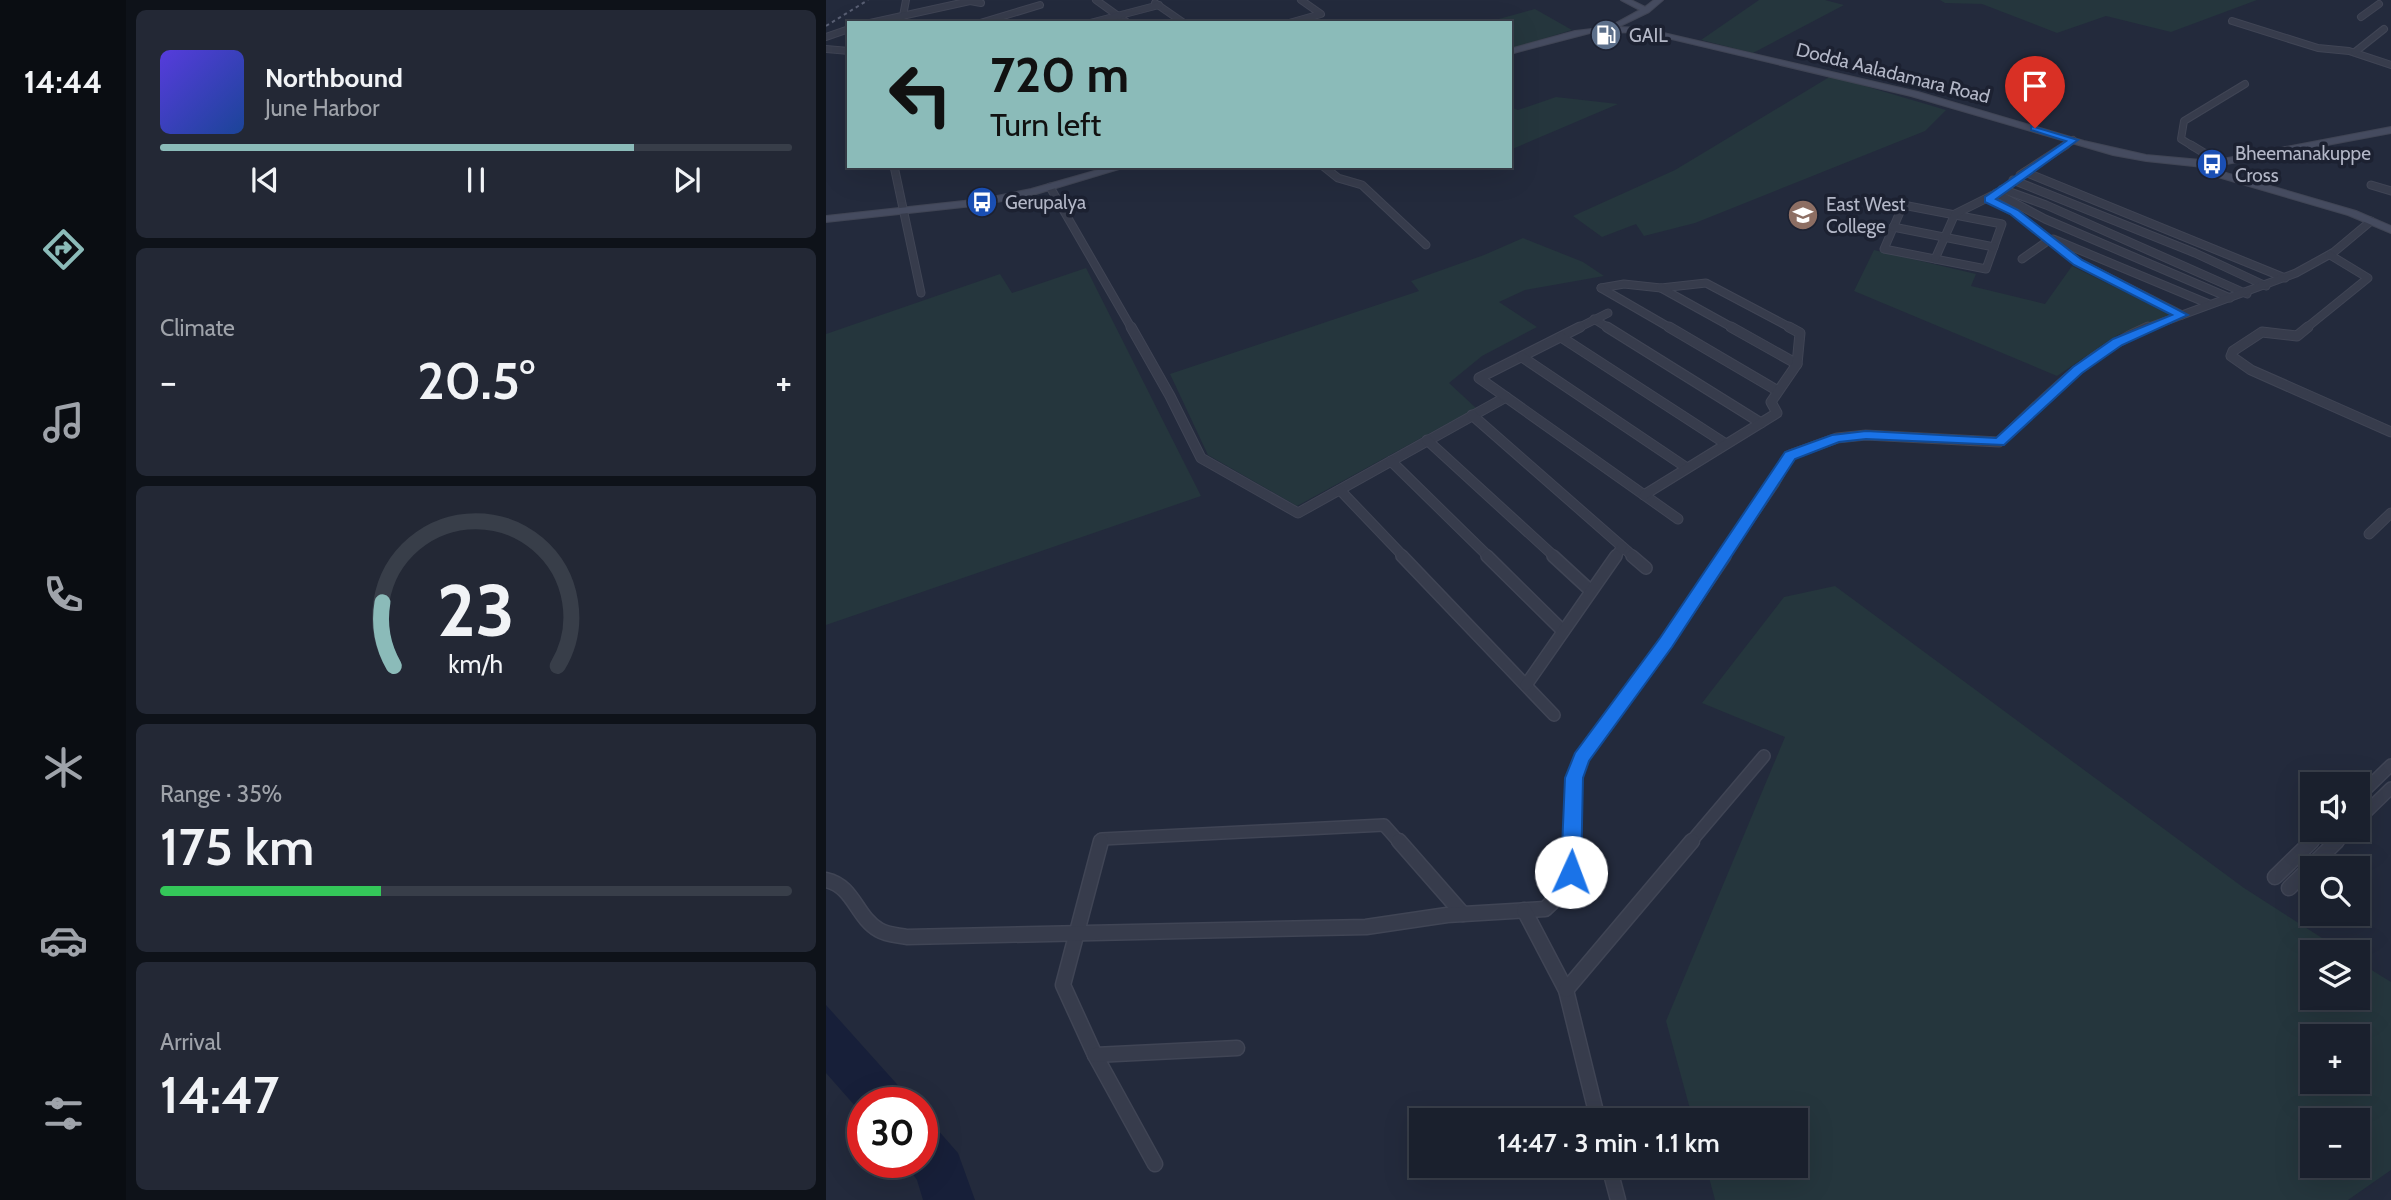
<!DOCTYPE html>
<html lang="en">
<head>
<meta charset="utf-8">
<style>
	:root { --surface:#1a202d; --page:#232835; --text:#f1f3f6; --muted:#9fa3aa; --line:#383e49; --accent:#8bbbb9 }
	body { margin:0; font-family:Cabin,sans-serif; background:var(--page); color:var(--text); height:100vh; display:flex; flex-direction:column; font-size:26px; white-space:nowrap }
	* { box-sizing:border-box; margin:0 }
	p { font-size:23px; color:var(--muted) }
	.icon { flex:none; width:38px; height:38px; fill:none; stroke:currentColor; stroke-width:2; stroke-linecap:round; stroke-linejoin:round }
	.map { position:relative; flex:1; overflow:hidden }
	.side { display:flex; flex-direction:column; gap:10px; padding:10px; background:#0e1219; width:700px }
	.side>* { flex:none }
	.guide { position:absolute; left:21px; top:21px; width:665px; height:147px; border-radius:0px; box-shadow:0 7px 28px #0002,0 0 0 2px var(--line); background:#8bbbb9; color:#111; overflow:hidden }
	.buttons { position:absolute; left:1474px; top:772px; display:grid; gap:14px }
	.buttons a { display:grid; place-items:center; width:70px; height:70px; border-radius:0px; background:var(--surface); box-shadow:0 7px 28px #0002,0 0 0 2px var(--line); font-size:35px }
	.speed { position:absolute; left:21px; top:1087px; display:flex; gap:14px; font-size:35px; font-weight:700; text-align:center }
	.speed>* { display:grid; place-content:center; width:91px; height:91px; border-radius:50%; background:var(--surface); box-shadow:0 7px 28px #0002,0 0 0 2px var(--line); line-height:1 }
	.speed .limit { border:10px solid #d22; background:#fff; color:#111 }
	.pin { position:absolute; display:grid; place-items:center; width:60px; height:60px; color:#fff; margin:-72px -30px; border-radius:50% 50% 50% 0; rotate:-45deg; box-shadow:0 0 7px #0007 }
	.pin .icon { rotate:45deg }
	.me { position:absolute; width:77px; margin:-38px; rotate:2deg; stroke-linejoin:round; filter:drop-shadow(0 0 5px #0008) }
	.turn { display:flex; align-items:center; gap:24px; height:147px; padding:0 28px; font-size:32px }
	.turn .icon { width:91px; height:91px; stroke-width:2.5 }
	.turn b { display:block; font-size:49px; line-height:60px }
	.big { font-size:52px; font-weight:600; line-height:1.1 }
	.side .card { flex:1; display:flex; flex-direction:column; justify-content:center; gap:10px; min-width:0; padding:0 24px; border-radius:10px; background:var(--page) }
	.side .dial { align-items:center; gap:0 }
	.dial svg { height:182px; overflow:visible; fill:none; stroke:var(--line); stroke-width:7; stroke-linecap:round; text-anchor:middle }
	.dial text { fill:var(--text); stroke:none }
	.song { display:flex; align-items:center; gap:21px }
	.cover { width:84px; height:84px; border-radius:10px; background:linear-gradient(135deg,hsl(250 70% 55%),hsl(220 70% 35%)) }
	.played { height:7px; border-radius:4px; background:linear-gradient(90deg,var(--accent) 75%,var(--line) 75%) }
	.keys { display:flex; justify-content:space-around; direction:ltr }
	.heat { display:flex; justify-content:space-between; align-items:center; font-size:38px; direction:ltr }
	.charge { height:10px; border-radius:5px; background:linear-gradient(90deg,#34c759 35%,var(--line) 0) }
	.trip { position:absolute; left:583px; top:1108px; width:399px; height:70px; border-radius:0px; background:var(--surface); box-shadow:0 7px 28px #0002,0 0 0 2px var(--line); font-weight:600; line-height:70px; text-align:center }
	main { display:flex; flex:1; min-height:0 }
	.dock { display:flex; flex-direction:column; width:126px; justify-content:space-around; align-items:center; background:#0a0d12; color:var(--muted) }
	.dock .icon { width:49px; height:49px }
	.dock .selected { color:var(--accent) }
	.dock b { font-size:32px; color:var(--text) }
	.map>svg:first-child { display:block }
</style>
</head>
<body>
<main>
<nav class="dock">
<b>14:44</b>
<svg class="icon selected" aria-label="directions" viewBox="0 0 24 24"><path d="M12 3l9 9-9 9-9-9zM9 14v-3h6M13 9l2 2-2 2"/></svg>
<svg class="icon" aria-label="music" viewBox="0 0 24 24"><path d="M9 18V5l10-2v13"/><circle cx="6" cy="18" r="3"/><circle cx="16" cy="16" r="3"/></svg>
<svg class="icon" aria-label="phone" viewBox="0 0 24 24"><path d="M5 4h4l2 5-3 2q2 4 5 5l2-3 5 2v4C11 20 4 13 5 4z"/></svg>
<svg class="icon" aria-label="climate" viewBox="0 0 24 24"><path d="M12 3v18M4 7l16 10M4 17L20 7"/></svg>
<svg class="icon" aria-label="car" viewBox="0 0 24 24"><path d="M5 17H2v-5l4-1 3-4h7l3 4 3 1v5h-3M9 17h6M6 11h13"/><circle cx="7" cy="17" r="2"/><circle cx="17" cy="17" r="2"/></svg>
<svg class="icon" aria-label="filters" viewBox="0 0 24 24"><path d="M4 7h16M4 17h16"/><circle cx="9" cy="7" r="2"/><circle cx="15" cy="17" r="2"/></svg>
</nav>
<section class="side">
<div class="card">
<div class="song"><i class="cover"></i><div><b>Northbound</b><p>June Harbor</p></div></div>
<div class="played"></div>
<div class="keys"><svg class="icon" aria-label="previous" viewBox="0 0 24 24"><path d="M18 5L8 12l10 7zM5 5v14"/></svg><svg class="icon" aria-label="pause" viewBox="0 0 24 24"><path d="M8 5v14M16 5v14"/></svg><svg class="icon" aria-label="next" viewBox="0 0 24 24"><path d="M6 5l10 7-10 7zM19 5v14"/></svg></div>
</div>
<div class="card"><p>Climate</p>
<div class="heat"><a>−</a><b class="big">20.5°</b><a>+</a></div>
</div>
<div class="card dial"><svg viewBox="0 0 100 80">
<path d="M14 69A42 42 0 1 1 86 69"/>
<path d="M14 69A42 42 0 0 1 9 41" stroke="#8bbbb9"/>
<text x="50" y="56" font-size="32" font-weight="700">23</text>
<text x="50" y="72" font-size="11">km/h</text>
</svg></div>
<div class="card"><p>Range · 35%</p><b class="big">175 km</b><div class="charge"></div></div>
<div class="card"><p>Arrival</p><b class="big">14:47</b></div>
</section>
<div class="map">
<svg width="1565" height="1200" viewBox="0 0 1565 1200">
	<rect width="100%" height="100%" fill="#232a3c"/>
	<g fill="#25363d" fill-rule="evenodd">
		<polygon points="933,0 999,0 1018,5 927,53 875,40"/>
		<polygon points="1114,0 1431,0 1345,32 1280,16 1231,33 1156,4 1119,3"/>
		<polygon points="709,9 746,30 684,49 684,23 658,23"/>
		<polygon points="1005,76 1120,110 1099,131 869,223 818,236 810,224 776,237 747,216 849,170"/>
		<polygon points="730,97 792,104 684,150 684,107 692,110"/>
		<polygon points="697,238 757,262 778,276 699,290 673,302 711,327 656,356 623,383 650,408 471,506 382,455 344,374 593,291 585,281 658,255"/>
		<polygon points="1048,250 1150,274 1145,286 1219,304 1246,266 1346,315 1292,335 1231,376 1028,291"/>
		<polygon points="260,268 375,496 0,625 0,334 174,274 186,293"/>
		<path d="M1009,586L1418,888L1518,952H1486V998H1531V961L1565,982V1170L1522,1200H889L880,1166H970V1120H867L840,1021L959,737L876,703L958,597ZM1486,1036H1531V1082H1486ZM1531,1120V1166H1486V1120Z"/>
	</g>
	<g fill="#171f39">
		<polygon points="0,1005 87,1102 37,1102 37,1115 0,1073"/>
		<polygon points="96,1112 132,1153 149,1200 97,1200 91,1180 78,1162 96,1162"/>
	</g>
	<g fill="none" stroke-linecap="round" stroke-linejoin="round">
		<g stroke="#404555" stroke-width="8">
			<g id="street-far4">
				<polyline points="270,0 302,23"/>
				<polyline points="329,3 358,23"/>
				<polyline points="77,16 80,0"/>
				<polyline points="1535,17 1553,4"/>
				<polyline points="1406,21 1492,48 1523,51 1565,65"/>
				<polyline points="44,23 144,1 155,3"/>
				<polyline points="154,23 214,5"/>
				<polyline points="264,23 333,5"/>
				<polyline points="463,23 495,14 475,0"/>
				<polyline points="0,37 23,29"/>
				<polyline points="0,49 23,51"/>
				<polyline points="1529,52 1558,29"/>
				<polyline points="1237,147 1247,140"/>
				<polyline points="1368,147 1355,139 1358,121 1419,84"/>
			</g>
		</g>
		<g stroke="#404555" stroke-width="9">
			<g id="street-far3">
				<polyline points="1365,145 1393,162"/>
				<polyline points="68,166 95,293"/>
				<polyline points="497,166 512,178 536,185 600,245"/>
				<polyline points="1199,172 1459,278"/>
				<polyline points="1194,175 1240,145"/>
				<polyline points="1187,180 1369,253 1440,286"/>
				<polyline points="1545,185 1565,191"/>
				<polyline points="224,187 306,329"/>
				<polyline points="1176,189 1220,205 1421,294"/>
				<polyline points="1170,193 1219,219 1404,298"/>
				<polyline points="1163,199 1188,212 1252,262 1356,315"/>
				<polygon points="1077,205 1176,224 1160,269 1058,249"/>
				<polyline points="1067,227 1168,247"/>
				<polyline points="1227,239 1383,304"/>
				<polyline points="1109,259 1129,214 1167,195"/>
				<polyline points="1196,259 1223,240"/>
				<polyline points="775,288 798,284 835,288 880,283 967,329"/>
				<polyline points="775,288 846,329"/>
				<polyline points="835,288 909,329"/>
				<polyline points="768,319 784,329"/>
				<polyline points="750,329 782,313"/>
				<polyline points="1318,329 1470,273 1508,252 1545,221"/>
				<polyline points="1479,329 1542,278 1504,255"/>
			</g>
		</g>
		<g stroke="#404555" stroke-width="11">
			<g id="street-far2">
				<polyline points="305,327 344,396 375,458 472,513 680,397"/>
				<polyline points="754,327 653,378 852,519"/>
				<polyline points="781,327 935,423"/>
				<polyline points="843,327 952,391"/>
				<polyline points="905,327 971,364"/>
				<polyline points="1482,327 1471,336 1436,332 1407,351 1405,356 1425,370 1565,432"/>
				<polyline points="735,337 900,444"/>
				<polyline points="696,357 861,468"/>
				<polyline points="646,415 808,557"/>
				<polyline points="601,440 729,557"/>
				<polyline points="565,461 663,557"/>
				<polyline points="514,490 578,557"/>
				<polyline points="818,495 951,413 945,402 971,364 974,333 963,327"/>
				<polyline points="1543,534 1565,513"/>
				<polyline points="789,557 796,547"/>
				<path d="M898,557L948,484L964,455L1011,438L1040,435L1173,442C1219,398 1262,352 1322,327"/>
			</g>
		</g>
		<g stroke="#404555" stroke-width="14">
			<g id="street-far1">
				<polyline points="576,556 728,715"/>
				<polyline points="661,556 737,631"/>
				<polyline points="727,556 765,591"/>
				<polyline points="806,556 820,568"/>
				<polyline points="700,685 790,556"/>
				<polyline points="1531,798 1565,765"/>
				<polyline points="1531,821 1565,788"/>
				<polyline points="275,843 276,839 558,825 574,843"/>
				<polyline points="746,843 748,778 755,758 840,643 899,556"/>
				<polyline points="864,843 938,756"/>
				<polyline points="1484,843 1498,830"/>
				<polyline points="1509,843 1523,830"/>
			</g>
		</g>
		<g stroke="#404555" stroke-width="17">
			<g id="street">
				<polyline points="275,841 237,985 269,1055 329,1164"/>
				<polyline points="573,841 637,914"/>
				<polyline points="1449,877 1486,841"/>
				<path d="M0,880C28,886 30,917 53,930C61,935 72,935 81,937L540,927L621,915L719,909L737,892L745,872L746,841"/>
				<polyline points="1463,888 1511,841"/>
				<polyline points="698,910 740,990 772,1120"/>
				<polyline points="740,990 866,841"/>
				<polyline points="269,1055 411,1048"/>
				<polyline points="783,1166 792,1200"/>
			</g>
		</g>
		<g stroke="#404555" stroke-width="2">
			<g id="secondary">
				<polygon points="795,0 805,0 819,7 828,0 837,0 823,12 792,27 816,28 1092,92 1258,141 1320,155 1386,161 1565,127 1565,133 1390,166 1400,173 1530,211 1565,226 1565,233 1522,215 1392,177 1377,167 1320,161 1287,155 1085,96 816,32 764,33 684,54 684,49 749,31 783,27 814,10"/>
				<polygon points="286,166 303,166 210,194 156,205 0,222 0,216 156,199 205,189"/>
			</g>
		</g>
		<use href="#street-far4" stroke="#373c4c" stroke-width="6"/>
		<use href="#street-far3" stroke="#373c4c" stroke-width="7"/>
		<use href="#street-far2" stroke="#373c4c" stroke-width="9"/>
		<use href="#street-far1" stroke="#373c4c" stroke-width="11"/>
		<use href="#street" stroke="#373c4c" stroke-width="14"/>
		<use href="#secondary" fill="#454b5f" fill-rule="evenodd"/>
		<polyline stroke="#595f73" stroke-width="2" stroke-dasharray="3.5 3.5" stroke-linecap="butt" points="0,26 42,0"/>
	</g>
	<polygon fill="#1a73e8" stroke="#114b97" stroke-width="2" points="1205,126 1252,140 1170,199 1192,210 1256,260 1362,315 1296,345 1256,373 1178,445 1040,439 1013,442 969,459 846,647 763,761 757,778 755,872 752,878 745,880 738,878 735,872 739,778 749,753 834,638 959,452 1006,435 1040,431 1170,438 1247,367 1287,339 1346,315 1248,265 1184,214 1159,202 1159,197 1240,141 1205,130"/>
	<defs>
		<g id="fuel-disc" transform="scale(1.575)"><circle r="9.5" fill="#5c6f8a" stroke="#1c2131"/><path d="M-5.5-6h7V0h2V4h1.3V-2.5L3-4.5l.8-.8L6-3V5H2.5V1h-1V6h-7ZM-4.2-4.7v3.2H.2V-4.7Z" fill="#fff"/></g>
		<g id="bus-disc" transform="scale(1.575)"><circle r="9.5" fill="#1a4fb4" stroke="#1c2131"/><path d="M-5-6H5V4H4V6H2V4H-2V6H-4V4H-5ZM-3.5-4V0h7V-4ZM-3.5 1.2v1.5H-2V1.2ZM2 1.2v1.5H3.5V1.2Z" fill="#fff"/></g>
		<g id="university-disc" transform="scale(1.575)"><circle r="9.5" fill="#8d6e63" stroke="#1c2131"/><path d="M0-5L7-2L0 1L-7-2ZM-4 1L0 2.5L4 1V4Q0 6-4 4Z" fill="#fff"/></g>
	</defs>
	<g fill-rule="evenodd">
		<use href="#fuel-disc" x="780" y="35"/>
		<use href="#bus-disc" x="1386" y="164"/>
		<use href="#bus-disc" x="156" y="202"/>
		<use href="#university-disc" x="977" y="215"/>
	</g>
	<g text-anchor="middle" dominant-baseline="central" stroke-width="7" stroke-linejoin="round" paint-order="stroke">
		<g font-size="19" fill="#b3b7c7" stroke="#1c2131" text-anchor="start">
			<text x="803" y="35">GAIL</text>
			<text x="1409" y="153">Bheemanakuppe<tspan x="1409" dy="22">Cross</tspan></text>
			<text x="179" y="202">Gerupalya</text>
			<text x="1000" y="204">East West<tspan x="1000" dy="22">College</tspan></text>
		</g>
		<g font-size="19" fill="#b3b7c7" stroke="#1c2131">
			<text transform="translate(1067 73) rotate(14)">Dodda Aaladamara Road</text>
		</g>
	</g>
</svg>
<div class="buttons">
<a><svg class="icon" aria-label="sound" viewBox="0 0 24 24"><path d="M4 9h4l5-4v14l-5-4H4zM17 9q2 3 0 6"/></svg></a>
<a><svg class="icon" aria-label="search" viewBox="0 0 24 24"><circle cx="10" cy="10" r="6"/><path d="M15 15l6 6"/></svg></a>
<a><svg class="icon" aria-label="layers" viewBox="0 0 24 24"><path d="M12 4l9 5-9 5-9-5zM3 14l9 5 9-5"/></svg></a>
<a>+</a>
<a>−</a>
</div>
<div class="speed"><div class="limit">30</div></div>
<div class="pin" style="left:1209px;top:128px;background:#d93025"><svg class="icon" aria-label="arrive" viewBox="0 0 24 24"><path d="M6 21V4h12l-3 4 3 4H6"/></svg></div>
<svg class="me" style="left:745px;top:872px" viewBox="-20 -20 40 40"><circle r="19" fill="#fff"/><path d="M0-13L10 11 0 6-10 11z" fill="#1a73e8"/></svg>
<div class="trip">14:47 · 3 min · 1.1 km</div>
<div class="guide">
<div class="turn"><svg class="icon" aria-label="left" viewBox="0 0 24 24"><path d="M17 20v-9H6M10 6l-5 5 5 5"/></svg><div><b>720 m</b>Turn left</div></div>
</div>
</div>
</main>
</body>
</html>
